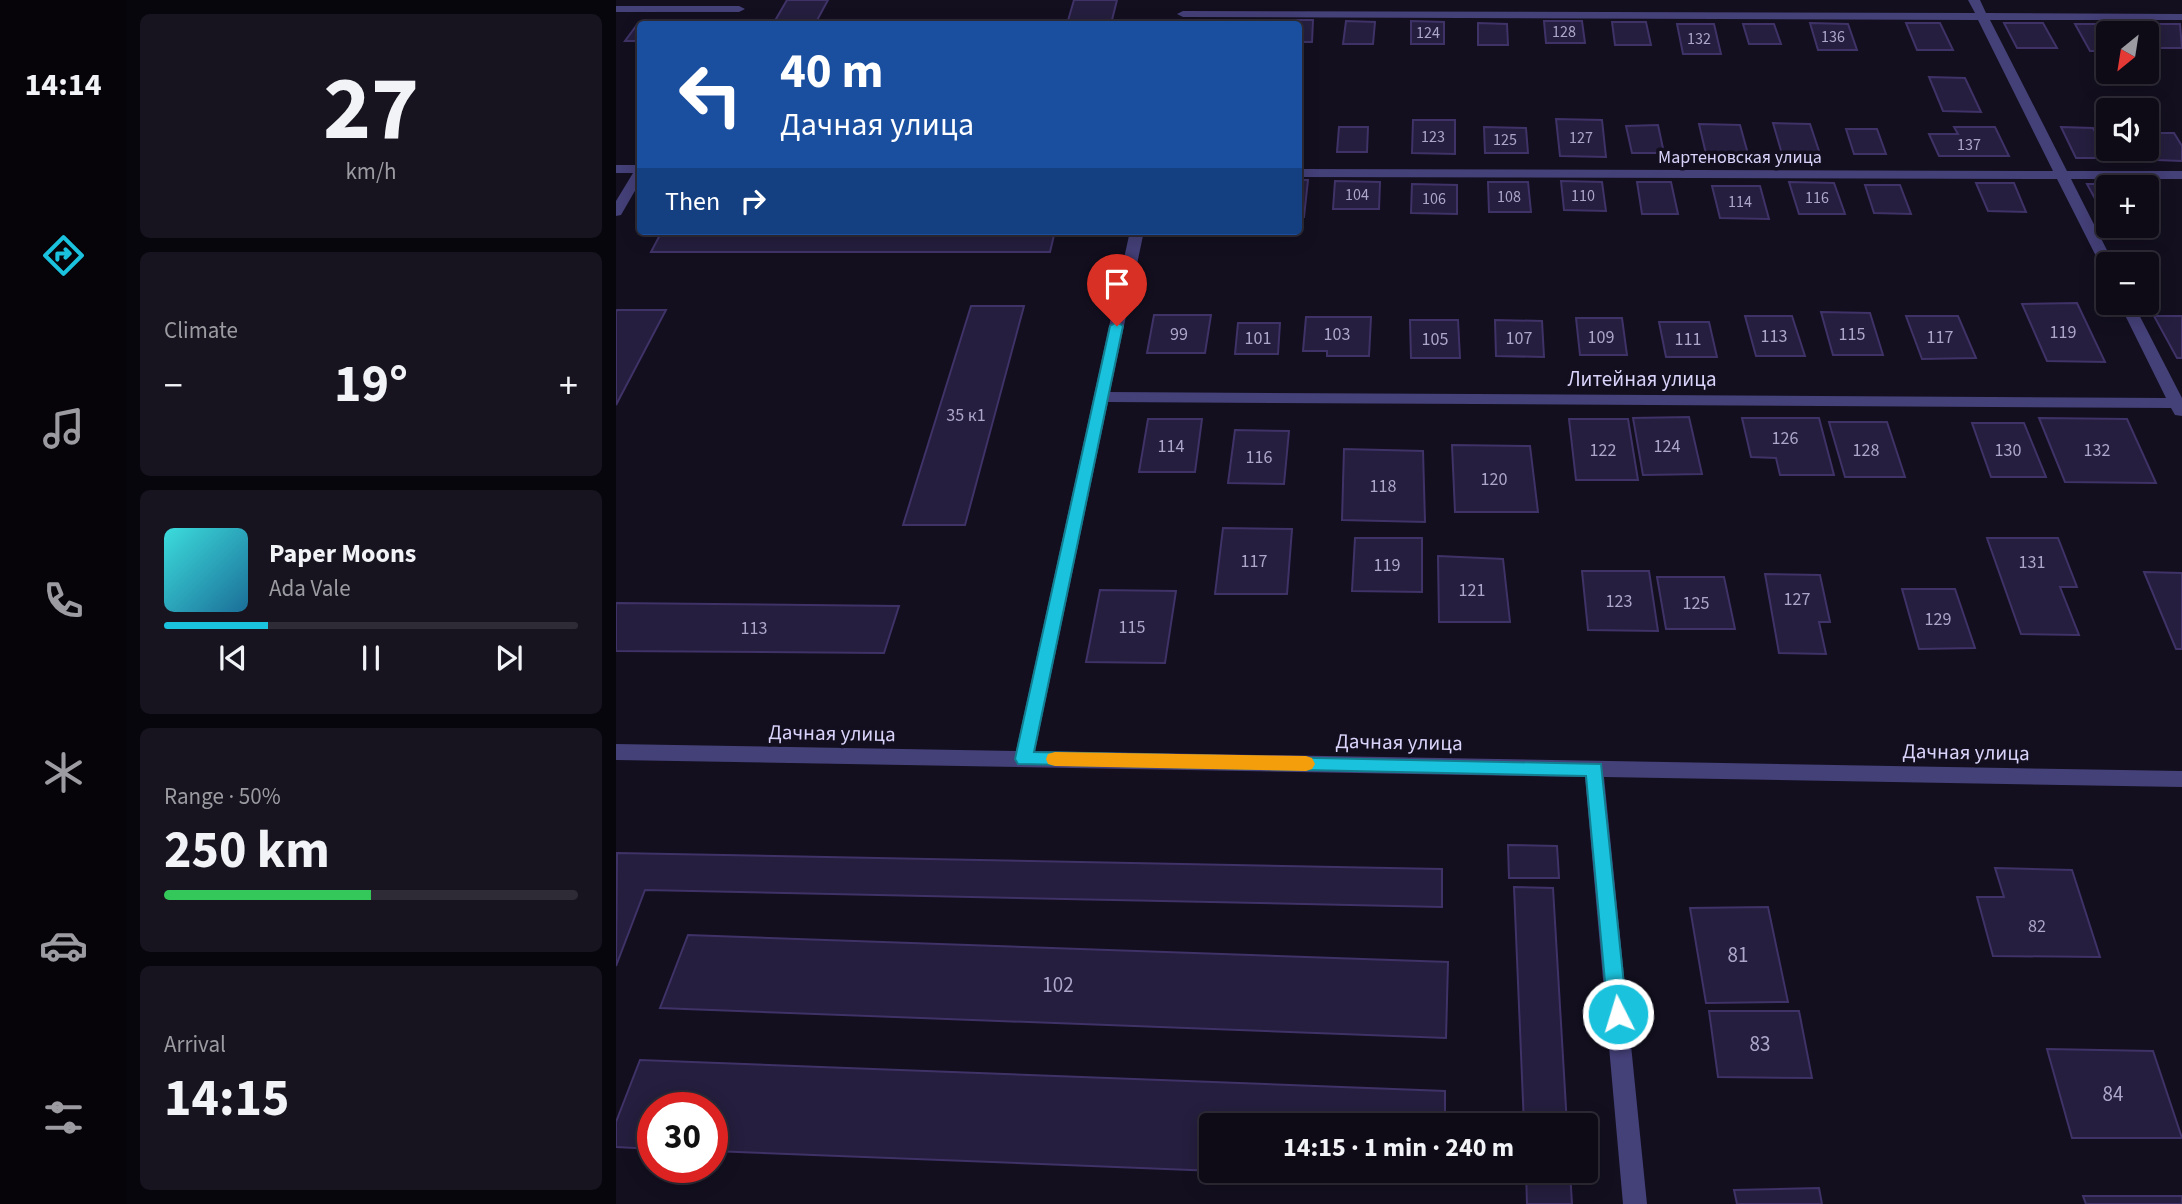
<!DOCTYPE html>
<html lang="en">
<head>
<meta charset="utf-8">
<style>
	:root { --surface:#0e0b17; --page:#171420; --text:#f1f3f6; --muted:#9b9ba1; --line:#2e2b36; --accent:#1bc2dd }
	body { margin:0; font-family:"Source Sans 3",sans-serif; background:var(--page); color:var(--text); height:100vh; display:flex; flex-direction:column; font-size:26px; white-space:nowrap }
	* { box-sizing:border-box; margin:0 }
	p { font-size:23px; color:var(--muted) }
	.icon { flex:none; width:38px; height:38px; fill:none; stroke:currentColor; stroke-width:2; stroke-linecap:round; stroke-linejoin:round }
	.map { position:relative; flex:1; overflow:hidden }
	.details { display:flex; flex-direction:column; gap:14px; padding:14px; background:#08060d; width:490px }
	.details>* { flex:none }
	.banner { position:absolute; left:21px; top:21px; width:665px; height:214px; border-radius:7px; box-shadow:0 4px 18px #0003,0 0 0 2px var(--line); background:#1a4fa0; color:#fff; overflow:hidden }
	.needle { width:46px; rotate:210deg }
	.fabs { position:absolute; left:1480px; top:21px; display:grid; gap:14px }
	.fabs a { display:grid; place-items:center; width:63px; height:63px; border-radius:7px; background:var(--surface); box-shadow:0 4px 18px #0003,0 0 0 2px var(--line); font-size:35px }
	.speed { position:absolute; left:21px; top:1092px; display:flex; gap:14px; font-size:35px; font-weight:700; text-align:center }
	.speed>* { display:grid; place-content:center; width:91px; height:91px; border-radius:50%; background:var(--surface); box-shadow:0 4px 18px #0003,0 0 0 2px var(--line); line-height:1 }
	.speed .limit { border:10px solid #d22; background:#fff; color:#111 }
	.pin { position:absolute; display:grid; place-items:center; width:60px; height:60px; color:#fff; margin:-72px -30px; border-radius:50% 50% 50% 0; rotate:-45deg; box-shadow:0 0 7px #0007 }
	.pin .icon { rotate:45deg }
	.me { position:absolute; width:77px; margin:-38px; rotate:355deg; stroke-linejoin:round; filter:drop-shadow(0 0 5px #0008) }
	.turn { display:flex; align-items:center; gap:24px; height:147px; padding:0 28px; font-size:32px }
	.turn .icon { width:91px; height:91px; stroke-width:2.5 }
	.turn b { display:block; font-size:49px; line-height:60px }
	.then { display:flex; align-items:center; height:66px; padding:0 28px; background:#0003; gap:14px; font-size:26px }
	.big { font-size:52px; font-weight:700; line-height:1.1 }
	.details .widget { flex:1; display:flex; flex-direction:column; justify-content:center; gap:10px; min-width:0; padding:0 24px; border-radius:10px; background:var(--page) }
	.details .dial { align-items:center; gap:0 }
	.dial b { font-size:91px; line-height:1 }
	.song { display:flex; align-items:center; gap:21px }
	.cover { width:84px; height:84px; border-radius:10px; background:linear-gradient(135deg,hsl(180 70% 55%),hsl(200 70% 35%)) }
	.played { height:7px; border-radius:4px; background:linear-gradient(90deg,var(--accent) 25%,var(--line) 25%) }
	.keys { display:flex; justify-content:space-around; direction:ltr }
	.heat { display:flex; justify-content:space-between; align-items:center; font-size:38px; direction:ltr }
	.charge { height:10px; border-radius:5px; background:linear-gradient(90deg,#34c759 50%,var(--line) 0) }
	.trip { position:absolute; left:583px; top:1113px; width:399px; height:70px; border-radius:7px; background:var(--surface); box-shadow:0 4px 18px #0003,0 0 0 2px var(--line); font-weight:700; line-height:70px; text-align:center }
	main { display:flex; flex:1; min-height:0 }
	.menu { display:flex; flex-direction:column; width:126px; justify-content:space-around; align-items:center; background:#060409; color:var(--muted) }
	.menu .icon { width:49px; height:49px }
	.menu .on { color:var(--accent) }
	.menu b { font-size:32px; color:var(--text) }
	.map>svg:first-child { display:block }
</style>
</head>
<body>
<main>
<nav class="menu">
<b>14:14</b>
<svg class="icon on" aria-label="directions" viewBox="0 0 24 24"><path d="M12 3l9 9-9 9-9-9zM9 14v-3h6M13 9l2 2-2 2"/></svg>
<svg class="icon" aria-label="music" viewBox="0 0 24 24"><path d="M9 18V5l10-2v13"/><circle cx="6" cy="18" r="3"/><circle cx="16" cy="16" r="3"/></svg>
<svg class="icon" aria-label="phone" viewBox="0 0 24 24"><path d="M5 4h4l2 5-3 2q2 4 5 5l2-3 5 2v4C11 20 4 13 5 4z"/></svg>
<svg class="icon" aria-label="climate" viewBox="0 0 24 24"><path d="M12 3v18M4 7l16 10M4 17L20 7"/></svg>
<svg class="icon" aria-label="car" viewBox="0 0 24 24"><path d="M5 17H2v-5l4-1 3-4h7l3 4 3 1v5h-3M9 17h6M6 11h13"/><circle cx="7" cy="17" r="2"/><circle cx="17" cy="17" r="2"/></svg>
<svg class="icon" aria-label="filters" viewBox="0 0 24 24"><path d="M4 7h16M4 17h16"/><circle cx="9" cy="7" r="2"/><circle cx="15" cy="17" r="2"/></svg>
</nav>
<section class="details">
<div class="widget dial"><b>27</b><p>km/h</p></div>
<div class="widget"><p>Climate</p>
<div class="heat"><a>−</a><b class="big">19°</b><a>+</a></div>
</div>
<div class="widget">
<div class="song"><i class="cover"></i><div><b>Paper Moons</b><p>Ada Vale</p></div></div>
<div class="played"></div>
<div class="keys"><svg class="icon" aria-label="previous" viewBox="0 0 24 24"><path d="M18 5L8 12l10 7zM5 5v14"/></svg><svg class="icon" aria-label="pause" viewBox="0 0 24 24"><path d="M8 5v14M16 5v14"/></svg><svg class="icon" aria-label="next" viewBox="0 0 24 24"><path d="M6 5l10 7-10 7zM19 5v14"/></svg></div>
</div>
<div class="widget"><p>Range · 50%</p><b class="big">250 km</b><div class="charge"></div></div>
<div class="widget"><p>Arrival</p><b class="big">14:15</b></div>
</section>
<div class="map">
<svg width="1566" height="1204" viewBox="0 0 1566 1204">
	<rect width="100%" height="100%" fill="#130f1f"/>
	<g fill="#251e3e" stroke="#3f3267" stroke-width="2">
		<polygon points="171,0 212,0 199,24 157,24"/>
		<polygon points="458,0 501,0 495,24 451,24"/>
		<polygon points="592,20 629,20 628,24 591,24"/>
		<polygon points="662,20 697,20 696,42 682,42 682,24 661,24"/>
		<polygon points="730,21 759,22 757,44 727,44"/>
		<polygon points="795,21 828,22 828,44 795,44"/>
		<polygon points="928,21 966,21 969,43 930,43"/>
		<polygon points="23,22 67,23 24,24 24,41 9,41"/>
		<polygon points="996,22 1030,22 1035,45 999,45"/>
		<polygon points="862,23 891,24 892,45 862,45"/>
		<polygon points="1194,23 1232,24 1241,50 1202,50"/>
		<polygon points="1290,23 1324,23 1337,50 1301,50"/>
		<polygon points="1388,23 1427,23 1441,48 1401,48"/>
		<polygon points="1061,24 1098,24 1105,54 1067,54"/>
		<polygon points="1127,24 1158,24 1165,44 1133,44"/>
		<polygon points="1459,24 1502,24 1508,33 1493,33 1493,51 1474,51"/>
		<polygon points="1525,24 1564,24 1566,48 1540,48"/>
		<polygon points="1313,77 1349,78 1365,112 1327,111"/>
		<polygon points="940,119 986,120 990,157 944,156"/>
		<polygon points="797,120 839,120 839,154 796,153"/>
		<polygon points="1157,123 1194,124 1204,154 1166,154"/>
		<polygon points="1083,124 1124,125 1132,154 1090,154"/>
		<polygon points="1042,125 1048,153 1016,153 1010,126"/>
		<polygon points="723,127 752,127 751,152 721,152"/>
		<polygon points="868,127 910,128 912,153 869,153"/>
		<polygon points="1338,127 1379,127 1393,156 1323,156 1313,134 1342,134"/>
		<polygon points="1445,127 1477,128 1493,158 1460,158"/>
		<polygon points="1230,129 1261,129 1270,154 1238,154"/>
		<polygon points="1531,133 1558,133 1566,146 1566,161 1541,160 1531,144"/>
		<polygon points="682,180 692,180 688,217 682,217"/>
		<polygon points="719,181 764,182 763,209 717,209"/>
		<polygon points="945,181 986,182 990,211 948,210"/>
		<polygon points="872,182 912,182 915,212 873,212"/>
		<polygon points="1021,182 1055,182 1062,214 1026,214"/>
		<polygon points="1173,182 1218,183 1229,214 1183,214"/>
		<polygon points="1360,183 1398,183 1410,212 1372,211"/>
		<polygon points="796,184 841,185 841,214 795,213"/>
		<polygon points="1471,184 1518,184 1520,187 1493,187 1493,217 1489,217"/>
		<polygon points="1249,185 1284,185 1295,214 1258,213"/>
		<polygon points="1096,186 1144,186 1153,219 1104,218"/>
		<polygon points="46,231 439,231 434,252 35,252"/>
		<polygon points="1461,303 1489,362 1431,361 1406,304"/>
		<polygon points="355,306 408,306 349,525 287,525"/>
		<polygon points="1,310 50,310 0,405 0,312"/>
		<polygon points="1205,312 1254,313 1267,355 1217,355"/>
		<polygon points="538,315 595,315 589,353 531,353"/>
		<polygon points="1129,316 1176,316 1189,356 1140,356"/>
		<polygon points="1290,316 1342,316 1360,358 1306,359"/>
		<polygon points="1538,316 1566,316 1566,358 1561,358"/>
		<polygon points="690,317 755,317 753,356 711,356 711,351 687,351"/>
		<polygon points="960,318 1006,318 1011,355 964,355"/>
		<polygon points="794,320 842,320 844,358 795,358"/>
		<polygon points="879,320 926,321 928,357 880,356"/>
		<polygon points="1043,322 1093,322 1101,357 1050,357"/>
		<polygon points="622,323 664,323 662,354 619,354"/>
		<polygon points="1073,417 1086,474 1027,475 1017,418"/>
		<polygon points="1126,418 1203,418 1218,475 1164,475 1160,458 1135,457"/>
		<polygon points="1423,418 1511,419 1540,483 1449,482"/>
		<polygon points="532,419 586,419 579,472 523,472"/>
		<polygon points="953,419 1012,419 1022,480 960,480"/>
		<polygon points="1213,422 1271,422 1289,477 1229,477"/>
		<polygon points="1356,423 1408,423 1430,477 1375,477"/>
		<polygon points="619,430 673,431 668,484 612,483"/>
		<polygon points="836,445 914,446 922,512 839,512"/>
		<polygon points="728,449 807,451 809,522 726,520"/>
		<polygon points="607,528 676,529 671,594 599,594"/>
		<polygon points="739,538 806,538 806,592 736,591"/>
		<polygon points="1371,538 1442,538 1461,587 1444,587 1463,635 1405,634"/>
		<polygon points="822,556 887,559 894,622 823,622"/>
		<polygon points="966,571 1033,571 1042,631 972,630"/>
		<polygon points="1528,572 1566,573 1566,649 1560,649"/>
		<polygon points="1149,574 1204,575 1214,622 1203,622 1210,654 1163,653"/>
		<polygon points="1041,577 1108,577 1119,629 1050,629"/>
		<polygon points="1286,589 1339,589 1359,648 1303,649"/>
		<polygon points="484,590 560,591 549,663 470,662"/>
		<polygon points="0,603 283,606 268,653 0,651"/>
		<polygon points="892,845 941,846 943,878 893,878"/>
		<polygon points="1,853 826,869 826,907 29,890 0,966"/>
		<polygon points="1379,868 1456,870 1484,957 1377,956 1361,897 1388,897"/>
		<polygon points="898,887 937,888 951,1125 908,1125"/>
		<polygon points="1152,907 1172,1002 1090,1003 1074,908"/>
		<polygon points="72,935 832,962 830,1038 44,1008"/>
		<polygon points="1093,1011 1183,1011 1196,1078 1102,1077"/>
		<polygon points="1431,1049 1537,1051 1566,1138 1456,1138"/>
		<polygon points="24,1060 829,1091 829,1125 595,1125 595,1171 828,1171 828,1180 96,1151 96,1108 37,1108 37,1149 0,1147 0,1122"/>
		<polygon points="910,1171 954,1171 956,1204 911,1204"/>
		<polygon points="1203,1188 1206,1204 1121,1204 1118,1190"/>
		<polygon points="1467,1196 1566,1196 1566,1204 1470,1204"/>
	</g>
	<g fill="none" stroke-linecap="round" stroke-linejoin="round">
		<g fill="#444078" fill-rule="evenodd">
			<polygon points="1352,0 1364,0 1370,13 1566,14 1566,20 1374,20 1451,171 1566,171 1566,179 1455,179 1498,264 1493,264 1493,272 1486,268 1441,179 682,177 682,169 1437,171 1362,20 567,17 561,14 567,11 1359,13"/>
			<polygon points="0,6 123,6 129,9 123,12 0,12"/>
			<polygon points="0,165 24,165 24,182 5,215 0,216 0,201 17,173 0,173"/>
			<polygon points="514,231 528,231 494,392 1550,398 1503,303 1517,303 1566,398 1566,416 1559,415 1555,408 492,402 419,751 1566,771 1566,787 988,777 1031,1204 1007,1204 969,777 0,760 0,744 400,751"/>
		</g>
	</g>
	<polygon fill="#1bc2dd" stroke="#127e90" stroke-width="2" points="501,322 507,326 418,752 985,764 1011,1014 1009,1020 1002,1023 995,1020 992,1014 970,776 402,764 399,759 494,326"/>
	<polygon fill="#f59e0b" points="439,752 690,756 696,758 699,764 696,769 690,771 439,766 432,764 430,759 432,754"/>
	<g text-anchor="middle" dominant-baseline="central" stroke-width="7" stroke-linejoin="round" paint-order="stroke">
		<g font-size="16" fill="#aca6cb">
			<text x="948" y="32">128</text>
			<text x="812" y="33">124</text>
			<text x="1217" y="37">136</text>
			<text x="1083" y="39">132</text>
			<text x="817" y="137">123</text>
			<text x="965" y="138">127</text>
			<text x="889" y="140">125</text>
			<text x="1353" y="145">137</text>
			<text x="741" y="195">104</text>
			<text x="967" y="196">110</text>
			<text x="893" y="197">108</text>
			<text x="1201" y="198">116</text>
			<text x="818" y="199">106</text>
			<text x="1124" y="202">114</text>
		</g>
		<g font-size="18" fill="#d9d3fa" stroke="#130f1f">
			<text x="1124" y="157">Мартеновская улица</text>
		</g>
		<g font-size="18" fill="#aca6cb">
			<text x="1447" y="332">119</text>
			<text x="563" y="334">99</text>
			<text x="721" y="334">103</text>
			<text x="1236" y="334">115</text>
			<text x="1158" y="336">113</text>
			<text x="985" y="337">109</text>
			<text x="1324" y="337">117</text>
			<text x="642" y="338">101</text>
			<text x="903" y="338">107</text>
			<text x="819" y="339">105</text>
			<text x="1072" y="339">111</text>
			<text x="350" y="415">35 к1</text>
			<text x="1169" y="438">126</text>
			<text x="555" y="446">114</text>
			<text x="1051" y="446">124</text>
			<text x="987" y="450">122</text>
			<text x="1250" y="450">128</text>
			<text x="1392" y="450">130</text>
			<text x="1481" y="450">132</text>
			<text x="643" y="457">116</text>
			<text x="878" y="479">120</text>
			<text x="767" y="486">118</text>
			<text x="638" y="561">117</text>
			<text x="1416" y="562">131</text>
			<text x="771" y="565">119</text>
			<text x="856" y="590">121</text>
			<text x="1181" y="599">127</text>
			<text x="1003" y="601">123</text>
			<text x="1080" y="603">125</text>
			<text x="1322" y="619">129</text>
			<text x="516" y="627">115</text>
			<text x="138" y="628">113</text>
			<text x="1421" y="926">82</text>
		</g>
		<g font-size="21" fill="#d9d3fa" stroke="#130f1f">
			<text x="1026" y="379">Литейная улица</text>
			<text transform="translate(216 733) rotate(1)">Дачная улица</text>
			<text transform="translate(783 742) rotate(1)">Дачная улица</text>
			<text transform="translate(1350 752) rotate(1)">Дачная улица</text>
		</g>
		<g font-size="21" fill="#aca6cb">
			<text x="1122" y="955">81</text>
			<text x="442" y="985">102</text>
			<text x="1144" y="1044">83</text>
			<text x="1497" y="1094">84</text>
		</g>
	</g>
</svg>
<div class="fabs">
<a><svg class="needle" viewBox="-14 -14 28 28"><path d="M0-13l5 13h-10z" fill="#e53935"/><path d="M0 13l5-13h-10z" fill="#9b9ba1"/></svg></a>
<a><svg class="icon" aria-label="sound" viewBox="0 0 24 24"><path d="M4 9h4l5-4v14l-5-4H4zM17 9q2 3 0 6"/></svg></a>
<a>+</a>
<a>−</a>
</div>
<div class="speed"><div class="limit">30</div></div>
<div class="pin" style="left:501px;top:326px;background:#d93025"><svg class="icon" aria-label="arrive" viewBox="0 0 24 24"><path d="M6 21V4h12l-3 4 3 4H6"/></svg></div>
<svg class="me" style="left:1002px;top:1014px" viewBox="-20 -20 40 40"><circle r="17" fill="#1bc2dd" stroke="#fff" stroke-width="3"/><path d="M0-11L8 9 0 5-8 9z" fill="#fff"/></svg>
<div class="trip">14:15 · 1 min · 240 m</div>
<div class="banner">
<div class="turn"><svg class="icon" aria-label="left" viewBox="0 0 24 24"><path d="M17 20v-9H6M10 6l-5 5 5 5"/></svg><div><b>40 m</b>Дачная улица</div></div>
<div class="then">Then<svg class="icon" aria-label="right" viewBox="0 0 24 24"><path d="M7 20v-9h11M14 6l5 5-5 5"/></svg></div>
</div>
</div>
</main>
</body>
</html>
